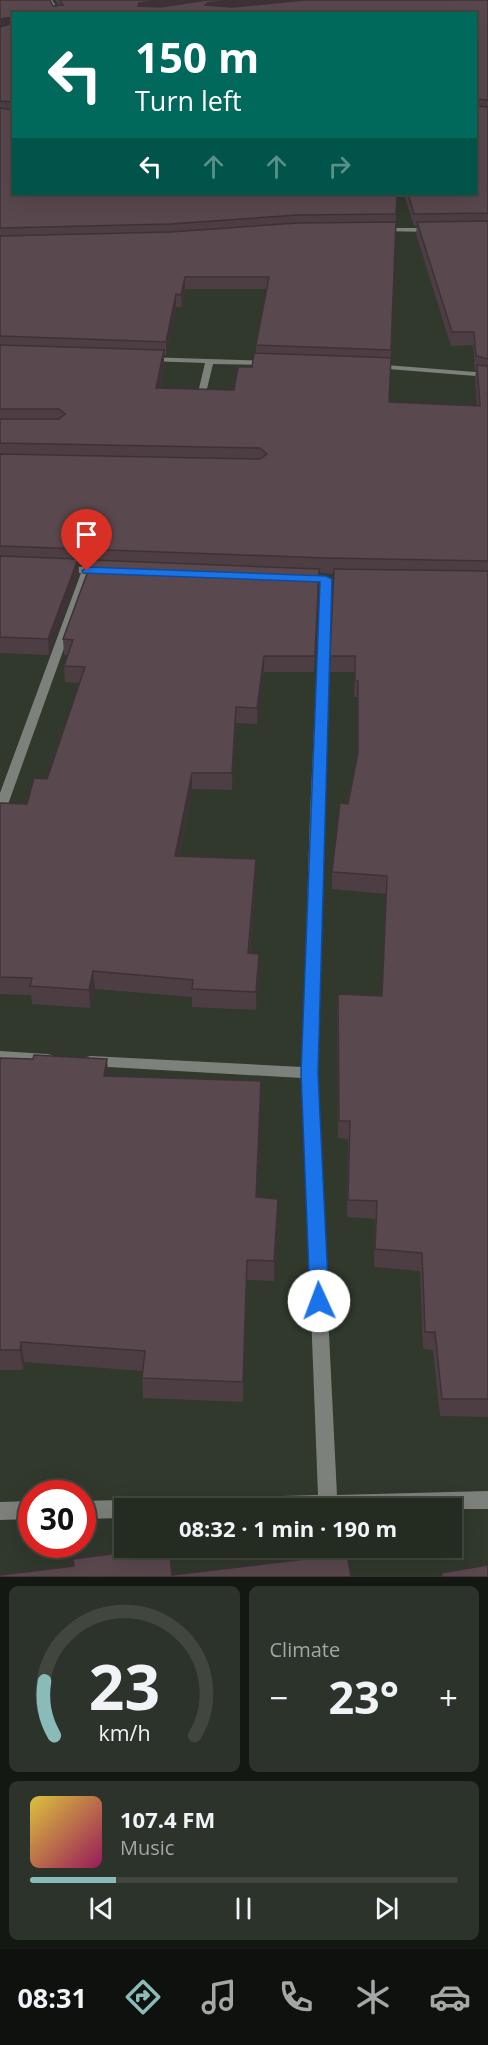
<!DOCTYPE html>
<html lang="en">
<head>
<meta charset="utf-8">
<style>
	:root { --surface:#242b21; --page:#2c332a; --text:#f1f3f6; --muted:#a3a7a5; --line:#41473f; --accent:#8bbbb9 }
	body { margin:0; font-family:"Open Sans",sans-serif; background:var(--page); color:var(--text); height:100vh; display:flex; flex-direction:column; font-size:22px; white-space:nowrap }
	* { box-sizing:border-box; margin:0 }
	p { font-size:20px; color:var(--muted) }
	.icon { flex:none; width:33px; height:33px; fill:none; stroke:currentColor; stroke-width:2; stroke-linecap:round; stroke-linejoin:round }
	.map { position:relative; height:1577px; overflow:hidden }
	.panel { display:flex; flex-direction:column; gap:9px; padding:9px; background:#141812; flex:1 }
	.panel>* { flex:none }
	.banner { position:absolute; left:12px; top:12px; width:465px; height:183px; border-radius:0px; box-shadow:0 6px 24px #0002,0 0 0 2px var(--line); background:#00695c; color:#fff; overflow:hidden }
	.speed { position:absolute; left:18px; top:1480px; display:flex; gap:12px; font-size:30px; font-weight:700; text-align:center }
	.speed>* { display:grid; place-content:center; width:78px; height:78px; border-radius:50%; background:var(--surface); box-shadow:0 6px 24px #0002,0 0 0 2px var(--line); line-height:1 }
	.speed .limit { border:9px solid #d22; background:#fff; color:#111 }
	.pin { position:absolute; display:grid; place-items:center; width:51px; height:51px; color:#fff; margin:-62px -26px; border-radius:50% 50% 50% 0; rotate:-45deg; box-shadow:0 0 6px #0007 }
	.pin .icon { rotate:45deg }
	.me { position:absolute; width:66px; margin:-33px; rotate:358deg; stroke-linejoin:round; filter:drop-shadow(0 0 4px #0008) }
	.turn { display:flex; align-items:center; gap:21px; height:126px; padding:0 24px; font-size:27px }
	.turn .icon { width:78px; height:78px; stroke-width:2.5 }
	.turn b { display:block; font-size:42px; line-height:51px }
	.lanes { display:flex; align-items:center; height:57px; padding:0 24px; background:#0003; justify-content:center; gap:30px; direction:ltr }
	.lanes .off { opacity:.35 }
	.big { font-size:45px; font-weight:700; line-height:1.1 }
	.panel .card { flex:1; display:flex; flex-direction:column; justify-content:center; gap:9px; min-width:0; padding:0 21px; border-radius:9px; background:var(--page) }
	.panel .dial { align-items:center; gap:0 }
	.dial svg { height:156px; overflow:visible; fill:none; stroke:var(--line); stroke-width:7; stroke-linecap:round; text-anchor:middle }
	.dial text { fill:var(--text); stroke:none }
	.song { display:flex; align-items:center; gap:18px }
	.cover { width:72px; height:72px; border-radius:9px; background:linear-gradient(135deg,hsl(50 70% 55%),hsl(330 70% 35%)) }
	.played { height:6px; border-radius:3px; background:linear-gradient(90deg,var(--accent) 20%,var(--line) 20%) }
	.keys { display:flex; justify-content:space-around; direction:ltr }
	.heat { display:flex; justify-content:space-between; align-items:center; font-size:33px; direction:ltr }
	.panel .tiles { flex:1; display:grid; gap:9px; grid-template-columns:1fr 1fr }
	.card:last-child { grid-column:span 2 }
	.trip { position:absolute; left:114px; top:1498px; width:348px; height:60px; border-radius:0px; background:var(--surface); box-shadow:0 6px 24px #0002,0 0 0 2px var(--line); font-weight:700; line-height:60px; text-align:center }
	.tab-bar { display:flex; height:96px; justify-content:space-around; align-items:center; background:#0e110d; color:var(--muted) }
	.tab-bar .icon { width:42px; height:42px }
	.tab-bar .active { color:var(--accent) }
	.tab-bar b { font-size:27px; color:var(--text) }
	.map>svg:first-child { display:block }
</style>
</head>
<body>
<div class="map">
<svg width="488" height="1577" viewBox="0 0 488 1577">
	<rect width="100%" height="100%" fill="#30392c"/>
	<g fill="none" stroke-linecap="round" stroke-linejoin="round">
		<g fill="#7d817b" fill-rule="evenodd">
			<polygon points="48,0 52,0 61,14 56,14"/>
			<polygon points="381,228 433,228 436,230 433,232 379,231 379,229"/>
			<polygon points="145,357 268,361 272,363 268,365 213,364 205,397 201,400 197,397 205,363 148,361 145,361"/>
			<polygon points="373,364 488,373 488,377 376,368 372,366"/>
			<polygon points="64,566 104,568 109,571 104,574 91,573 6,810 0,814 0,793 81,573 60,571 59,569"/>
			<polygon points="326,576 331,579 322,815 316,1073 337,1495 488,1491 488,1509 124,1509 124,1518 82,1519 82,1501 318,1495 302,1078 91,1066 86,1065 84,1061 86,1057 91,1056 302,1067 310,815 321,579"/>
			<polygon points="0,1051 47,1054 52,1055 54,1059 52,1063 47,1064 0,1061"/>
			<polygon points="32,1501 32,1519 0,1520 0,1502"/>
		</g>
	</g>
	<g fill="#4d3e43" fill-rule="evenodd">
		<path d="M0,0L53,6L58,5L55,0H488V1417L440,1416L433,1350L423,1349L420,1271L374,1267L375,1219L347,1217L348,1139L338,1138L337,1012L338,994L382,996L386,894L332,889V872L357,757V697H354L355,672H330L334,574L319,573L314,672H264L257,724L236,723L232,790L192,789L179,856L256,859V876L250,953L259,954V971L256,1010L192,1007V997L95,989L90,1008L32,1004L31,995L0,994V803L27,804L47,779L80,683L65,682L64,666L68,655H64L63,639L90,564H78L79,574L49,655L0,653ZM14,14L476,194H404L414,226L417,225L416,234L451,346L473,345L475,370H476L475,378L477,406L389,402L397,194H14ZM185,289H267L256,345V353L252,367L234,390L160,388L164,364V355H166L176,307H182Z"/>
		<polygon points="0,1058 33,1059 107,1059 108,1077 261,1081 257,1197 278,1199 278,1219 274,1281 247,1280 243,1402 143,1398 142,1378 143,1371 24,1362 23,1370 0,1370"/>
	</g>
	<g fill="#3e3237">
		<polygon points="162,0 333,0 207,12 140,12 138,6 139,3"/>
		<polygon points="13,17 14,27 0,28 0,19"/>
		<polygon points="185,277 185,289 182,307 181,295"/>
		<polygon points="176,294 176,307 166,355 166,342"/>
		<polygon points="164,350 164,364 157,402 156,388"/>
		<polygon points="78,559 79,574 49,655 48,639"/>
		<polygon points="264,656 264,672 257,724 257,708"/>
		<polygon points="236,707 236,723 232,790 232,773"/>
		<polygon points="192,773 192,789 175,873 175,856"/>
		<polygon points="256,859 256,876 248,971 248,953"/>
		<polygon points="259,954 259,971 256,1010 256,992"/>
		<polygon points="93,971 95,989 90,1008 89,990"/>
		<polygon points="107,1059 108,1079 104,1076"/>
		<polygon points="261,1081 261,1101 256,1217 256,1197"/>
		<polygon points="278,1199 278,1219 274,1281 274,1261"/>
		<polygon points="247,1260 247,1280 243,1402 243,1382"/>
		<polygon points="21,1342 24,1362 23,1370 20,1350"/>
	</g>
	<g fill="#59484e" stroke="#3e3237" stroke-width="1.5">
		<polygon points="0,0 50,0 53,6 63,5 60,0 162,0 139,3 138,6 161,7 207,0 235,0 207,3 205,5 232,7 305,0 488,0 488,100 477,99 476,103 476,14 14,14 14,18 13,17 0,19"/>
		<polygon points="14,23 14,102 0,101 0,27"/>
		<polygon points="476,106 488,107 488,213 414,214 408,194 476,194"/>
		<polygon points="0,108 13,110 14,108 14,194 397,194 396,214 297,215 170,224 0,228"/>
		<polygon points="488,221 488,359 476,356 474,332 452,332 417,222"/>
		<polygon points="396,222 391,350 256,345 269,277 185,277 181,295 176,294 166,342 0,336 0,236 170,232 297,223"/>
		<polygon points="0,345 164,350 156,388 234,390 238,367 252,367 254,353 371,357 391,358 389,402 480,406 477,365 488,366 488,561 327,558 0,546 0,454 260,459 267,454 260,448 0,443 0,419 59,419 65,414 59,409 0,409"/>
		<polygon points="0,556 78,559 48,639 0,637"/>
		<polygon points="92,560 319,569 315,656 264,656 257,708 236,707 232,773 192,773 175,856 256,859 248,953 259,954 256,992 192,989 193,980 93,971 89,990 30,986 32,978 0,977 0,803 27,804 34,778 47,779 85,667 64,666 73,640 63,639"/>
		<polygon points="334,569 488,571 488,1399 442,1399 435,1332 425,1332 422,1253 375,1249 377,1201 348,1200 350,1121 339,1121 338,994 382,996 387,876 332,872 340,803 348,804 358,753 358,681 355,681 355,656 330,656"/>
		<polygon points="34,1055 107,1059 104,1076 261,1081 256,1197 278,1199 274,1261 247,1260 243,1382 142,1378 145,1351 21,1342 20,1350 0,1350 0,1058 33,1059"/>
		<polygon points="157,1548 169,1548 172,1575 347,1554 351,1577 0,1577 0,1575 74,1566 73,1559"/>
		<polygon points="488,1565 488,1577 442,1577 441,1573"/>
	</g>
	<polygon fill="#1a73e8" stroke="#114b97" stroke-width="1.5" points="87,567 326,576 332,579 318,1073 329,1301 326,1307 319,1309 312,1307 310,1301 301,1073 320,582 83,573 82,571"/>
</svg>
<div class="speed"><div class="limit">30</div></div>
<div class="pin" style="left:87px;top:571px;background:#d93025"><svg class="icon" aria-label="arrive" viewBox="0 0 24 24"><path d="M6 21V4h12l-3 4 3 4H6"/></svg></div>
<svg class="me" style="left:319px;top:1301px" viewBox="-20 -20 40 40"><circle r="19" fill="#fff"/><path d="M0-13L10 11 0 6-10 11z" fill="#1a73e8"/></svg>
<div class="trip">08:32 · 1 min · 190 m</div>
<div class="banner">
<div class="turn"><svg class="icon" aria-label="left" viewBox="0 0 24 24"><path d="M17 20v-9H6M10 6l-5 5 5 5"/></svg><div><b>150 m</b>Turn left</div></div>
<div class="lanes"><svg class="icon" aria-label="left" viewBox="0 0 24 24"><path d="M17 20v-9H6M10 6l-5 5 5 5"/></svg><svg class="icon off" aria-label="ahead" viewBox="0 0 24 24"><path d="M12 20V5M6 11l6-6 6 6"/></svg><svg class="icon off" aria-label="ahead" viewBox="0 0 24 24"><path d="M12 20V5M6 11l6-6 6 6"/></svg><svg class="icon off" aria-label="right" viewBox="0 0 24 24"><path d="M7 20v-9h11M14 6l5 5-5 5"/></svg></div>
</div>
</div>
<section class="panel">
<div class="tiles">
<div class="card dial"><svg viewBox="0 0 100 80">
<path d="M14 69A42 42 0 1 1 86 69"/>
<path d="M14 69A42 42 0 0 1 9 41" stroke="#8bbbb9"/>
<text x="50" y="56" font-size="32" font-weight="700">23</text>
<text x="50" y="72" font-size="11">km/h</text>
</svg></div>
<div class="card"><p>Climate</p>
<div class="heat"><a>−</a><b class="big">23°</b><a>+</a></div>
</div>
<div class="card">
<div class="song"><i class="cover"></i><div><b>107.4 FM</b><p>Music</p></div></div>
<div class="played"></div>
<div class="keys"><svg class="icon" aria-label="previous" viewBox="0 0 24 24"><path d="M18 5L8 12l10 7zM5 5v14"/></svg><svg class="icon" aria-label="pause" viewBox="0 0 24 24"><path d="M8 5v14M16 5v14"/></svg><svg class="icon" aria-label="next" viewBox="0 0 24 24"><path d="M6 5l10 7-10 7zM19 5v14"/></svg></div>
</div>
</div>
</section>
<nav class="tab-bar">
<b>08:31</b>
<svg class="icon active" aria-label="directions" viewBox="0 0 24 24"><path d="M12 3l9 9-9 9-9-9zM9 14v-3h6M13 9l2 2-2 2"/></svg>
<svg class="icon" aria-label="music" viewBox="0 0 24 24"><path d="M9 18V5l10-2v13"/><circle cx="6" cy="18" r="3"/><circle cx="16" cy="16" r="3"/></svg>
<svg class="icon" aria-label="phone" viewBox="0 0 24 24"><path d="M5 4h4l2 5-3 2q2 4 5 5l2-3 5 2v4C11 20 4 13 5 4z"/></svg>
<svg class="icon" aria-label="climate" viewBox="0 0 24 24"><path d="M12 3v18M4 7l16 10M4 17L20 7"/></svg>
<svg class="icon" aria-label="car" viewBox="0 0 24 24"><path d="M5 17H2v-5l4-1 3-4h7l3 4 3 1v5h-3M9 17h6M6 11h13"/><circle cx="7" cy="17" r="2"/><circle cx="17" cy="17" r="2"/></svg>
</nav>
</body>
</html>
